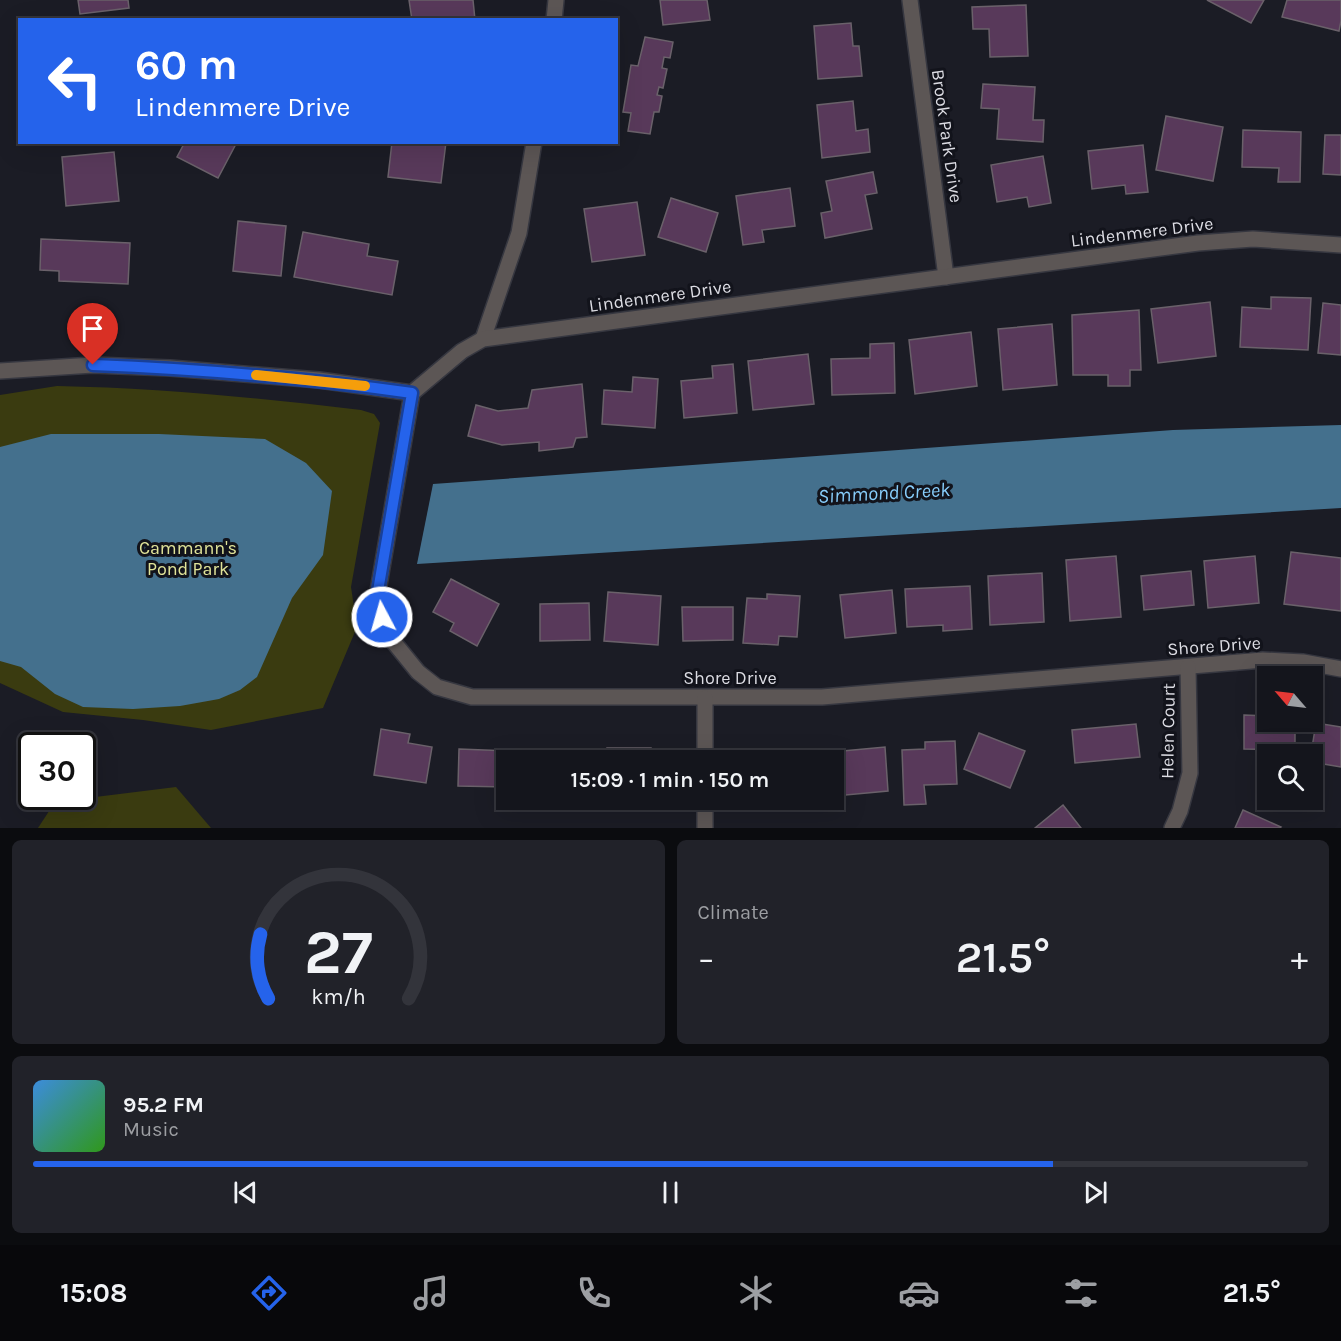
<!DOCTYPE html>
<html lang="en">
<head>
<meta charset="utf-8">
<style>
	:root { --surface:#14151c; --page:#212229; --text:#f1f3f6; --muted:#9d9fa3; --line:#33343b; --accent:#2563eb }
	body { margin:0; font-family:Karla,sans-serif; background:var(--page); color:var(--text); height:100vh; display:flex; flex-direction:column; font-size:22px; white-space:nowrap }
	* { box-sizing:border-box; margin:0 }
	p { font-size:20px; color:var(--muted) }
	.icon { flex:none; width:33px; height:33px; fill:none; stroke:currentColor; stroke-width:2; stroke-linecap:round; stroke-linejoin:round }
	.map { position:relative; height:828px; overflow:hidden }
	.drawer { display:flex; flex-direction:column; gap:12px; padding:12px; background:#0b0c0f; flex:1 }
	.drawer>* { flex:none }
	.hud { position:absolute; left:18px; top:18px; width:600px; height:126px; border-radius:0px; box-shadow:0 6px 24px #0002,0 0 0 2px var(--line); background:#2563eb; color:#fff; overflow:hidden }
	.needle { width:39px; rotate:298deg }
	.controls { position:absolute; left:1257px; top:666px; display:grid; gap:12px }
	.controls a { display:grid; place-items:center; width:66px; height:66px; border-radius:0px; background:var(--surface); box-shadow:0 6px 24px #0002,0 0 0 2px var(--line); font-size:30px }
	.speed { position:absolute; left:18px; top:732px; display:flex; gap:12px; font-size:30px; font-weight:700; text-align:center }
	.speed>* { display:grid; place-content:center; width:78px; height:78px; border-radius:50%; background:var(--surface); box-shadow:0 6px 24px #0002,0 0 0 2px var(--line); line-height:1 }
	.speed .limit { border:3px solid #111; border-radius:9px; background:#fff; color:#111 }
	.pin { position:absolute; display:grid; place-items:center; width:51px; height:51px; color:#fff; margin:-62px -26px; border-radius:50% 50% 50% 0; rotate:-45deg; box-shadow:0 0 6px #0007 }
	.pin .icon { rotate:45deg }
	.me { position:absolute; width:66px; margin:-33px; rotate:354deg; stroke-linejoin:round; filter:drop-shadow(0 0 4px #0008) }
	.turn { display:flex; align-items:center; gap:21px; height:126px; padding:0 18px; font-size:27px }
	.turn .icon { width:78px; height:78px; stroke-width:2.5 }
	.turn b { display:block; font-size:42px; line-height:51px }
	.big { font-size:45px; font-weight:600; line-height:1.1 }
	.drawer .card { flex:1; display:flex; flex-direction:column; justify-content:center; gap:9px; min-width:0; padding:0 21px; border-radius:9px; background:var(--page) }
	.drawer .dial { align-items:center; gap:0 }
	.dial svg { height:156px; overflow:visible; fill:none; stroke:var(--line); stroke-width:7; stroke-linecap:round; text-anchor:middle }
	.dial text { fill:var(--text); stroke:none }
	.song { display:flex; align-items:center; gap:18px }
	.cover { width:72px; height:72px; border-radius:9px; background:linear-gradient(135deg,hsl(210 70% 55%),hsl(110 70% 35%)) }
	.played { height:6px; border-radius:3px; background:linear-gradient(90deg,var(--accent) 80%,var(--line) 80%) }
	.keys { display:flex; justify-content:space-around; direction:ltr }
	.heat { display:flex; justify-content:space-between; align-items:center; font-size:33px; direction:ltr }
	.drawer .tiles { flex:1; display:grid; gap:12px; grid-template-columns:1fr 1fr }
	.card:last-child { grid-column:span 2 }
	.trip { position:absolute; left:496px; top:750px; width:348px; height:60px; border-radius:0px; background:var(--surface); box-shadow:0 6px 24px #0002,0 0 0 2px var(--line); font-weight:600; line-height:60px; text-align:center }
	.tabs { display:flex; height:96px; justify-content:space-around; align-items:center; background:#08080b; color:var(--muted) }
	.tabs .icon { width:42px; height:42px }
	.tabs .active { color:var(--accent) }
	.tabs b { font-size:27px; color:var(--text) }
	.map>svg:first-child { display:block }
</style>
</head>
<body>
<div class="map">
<svg width="1341" height="828" viewBox="0 0 1341 828">
	<rect width="100%" height="100%" fill="#1b1c25"/>
	<g fill="#3a3b10">
		<path d="M57,386C159,388 260,398 361,410L374,414L380,423L351,587L357,627L323,708L211,730L143,720L63,712L0,683V395Z"/>
		<polygon points="176,787 211,828 38,828 55,802"/>
	</g>
	<g fill="#44708d">
		<polygon points="1341,425 1341,508 417,564 433,484 1173,430"/>
		<polygon points="51,434 159,434 265,439 306,463 332,491 323,555 292,598 257,677 240,690 219,699 180,706 133,709 83,707 55,694 21,667 0,661 0,447"/>
	</g>
	<g fill="#58395a" stroke="#6a616a" stroke-width="1.5">
		<polygon points="78,0 128,0 129,8 80,14"/>
		<polygon points="409,0 473,0 475,20 412,20"/>
		<polygon points="660,0 707,0 710,20 663,25"/>
		<polygon points="1207,0 1264,0 1251,23"/>
		<polygon points="1287,0 1341,0 1341,21 1339,31 1282,17"/>
		<polygon points="1026,5 1028,56 990,57 989,29 973,29 972,7"/>
		<polygon points="851,23 853,46 859,46 862,76 818,79 814,26"/>
		<polygon points="645,37 673,42 670,58 664,57 662,68 667,69 663,88 659,87 657,95 662,96 659,112 654,112 650,134 628,131 631,113 623,112 631,65 638,66"/>
		<polygon points="983,84 1035,87 1033,120 1044,120 1043,142 997,139 999,109 981,108"/>
		<polygon points="853,101 856,131 868,129 870,152 822,158 817,105"/>
		<polygon points="1166,116 1223,127 1213,181 1156,170"/>
		<polygon points="1243,130 1301,132 1300,182 1278,182 1279,168 1242,167"/>
		<polygon points="1325,135 1341,135 1341,175 1323,174"/>
		<polygon points="185,142 237,142 218,178 177,157"/>
		<polygon points="392,142 446,142 441,183 388,177"/>
		<polygon points="1143,145 1148,192 1126,194 1125,185 1092,189 1088,151"/>
		<polygon points="114,152 119,201 66,206 62,157"/>
		<polygon points="1043,156 1051,203 1029,207 1027,197 997,202 991,165"/>
		<polygon points="873,172 877,193 865,195 872,229 825,238 821,213 832,211 826,181"/>
		<polygon points="790,188 795,226 762,230 764,242 743,245 736,196"/>
		<polygon points="671,198 718,213 706,252 658,237"/>
		<polygon points="637,202 645,255 592,262 584,209"/>
		<polygon points="238,221 286,226 281,276 233,271"/>
		<polygon points="303,232 369,244 367,256 398,261 392,295 294,277"/>
		<polygon points="41,239 130,243 128,284 59,281 59,271 40,270"/>
		<polygon points="1271,297 1311,298 1308,350 1240,347 1242,307 1271,309"/>
		<polygon points="1210,302 1216,356 1158,363 1151,309"/>
		<polygon points="1323,303 1341,305 1341,355 1318,353"/>
		<polygon points="1139,310 1141,370 1130,370 1130,386 1108,386 1108,375 1073,375 1072,315"/>
		<polygon points="1052,324 1057,385 1003,390 998,329"/>
		<polygon points="971,332 977,386 915,394 909,340"/>
		<polygon points="894,343 895,393 832,395 831,359 870,358 870,344"/>
		<polygon points="808,354 814,404 753,410 748,361"/>
		<polygon points="733,364 737,413 684,418 681,381 713,378 712,366"/>
		<polygon points="633,377 658,379 655,428 602,424 604,390 632,392"/>
		<polygon points="582,384 587,437 576,438 573,447 539,451 539,442 502,445 468,436 476,405 498,411 528,408 532,390"/>
		<polygon points="1291,552 1341,558 1341,611 1284,604"/>
		<polygon points="1116,556 1121,617 1070,621 1066,560"/>
		<polygon points="1255,556 1259,603 1208,608 1204,561"/>
		<polygon points="1191,571 1194,605 1144,610 1141,576"/>
		<polygon points="1042,573 1044,622 990,625 988,576"/>
		<polygon points="451,579 499,604 477,646 450,631 454,623 433,612"/>
		<polygon points="970,586 972,629 943,631 943,625 907,627 905,589"/>
		<polygon points="892,590 896,633 845,638 840,595"/>
		<polygon points="608,592 661,596 658,645 604,641"/>
		<polygon points="767,594 800,596 797,637 779,636 778,645 743,643 747,598 767,599"/>
		<polygon points="589,603 590,640 540,641 540,604"/>
		<polygon points="682,607 733,607 733,640 683,641"/>
		<polygon points="1244,715 1268,716 1268,722 1295,722 1295,750 1244,749"/>
		<polygon points="1316,723 1341,727 1341,767 1312,762 1312,754 1311,754"/>
		<polygon points="1136,724 1140,757 1075,763 1072,730"/>
		<polygon points="381,729 410,734 408,743 432,747 426,783 374,775"/>
		<polygon points="979,733 1025,751 1010,788 964,769"/>
		<polygon points="955,741 957,784 924,785 926,804 904,805 902,750 925,749 925,742"/>
		<polygon points="885,747 888,791 835,796 834,760 832,760 832,752"/>
		<rect x="607" y="748" width="44" height="12"/>
		<polygon points="459,749 512,751 512,760 507,760 507,787 458,786"/>
		<rect x="767" y="751" width="37" height="9"/>
		<polygon points="578,754 578,760 528,760 528,756"/>
		<rect x="758" y="800" width="47" height="2"/>
		<polygon points="1063,805 1081,828 1035,828"/>
		<polygon points="1243,810 1281,827 1280,828 1235,828"/>
	</g>
	<g fill="none" stroke-linecap="round" stroke-linejoin="round">
		<g stroke="#363740" stroke-width="18">
			<g id="street">
				<polyline points="910,0 946,277"/>
				<polyline points="554,20 556,0"/>
				<polyline points="483,339 519,233 534,142"/>
				<polyline points="0,371 93,365 170,368 319,380 412,393 462,351 483,339 1198,243 1253,239 1341,245"/>
				<polyline points="412,393 378,591 382,617 392,640 418,672 437,687 472,697 822,697 1263,660 1303,662 1341,669"/>
				<polyline points="705,698 705,760"/>
				<polyline points="705,800 705,828"/>
				<polyline points="1172,828 1180,811 1190,773 1188,667"/>
			</g>
		</g>
		<use href="#street" stroke="#5c5655" stroke-width="15"/>
	</g>
	<g fill="none" stroke-linecap="round" stroke-linejoin="round">
		<g stroke="#184099" stroke-width="15">
			<path id="route" d="M93,365C200,369 306,378 412,393L378,591L382,617"/>
		</g>
		<use href="#route" stroke="#2563eb" stroke-width="10"/>
		<polyline stroke="#f59e0b" stroke-width="10" points="256,375 365,386"/>
	</g>
	<g text-anchor="middle" dominant-baseline="central" stroke-width="6" stroke-linejoin="round" paint-order="stroke">
		<g font-size="18" fill="#dcdce3" stroke="#12131b">
			<text transform="translate(947 136) rotate(82)">Brook Park Drive</text>
			<text transform="translate(1142 232) rotate(-7)">Lindenmere Drive</text>
			<text transform="translate(660 296) rotate(-8)">Lindenmere Drive</text>
			<text transform="translate(1214 646) rotate(-4)">Shore Drive</text>
			<text x="730" y="678">Shore Drive</text>
			<text transform="translate(1168 731) rotate(-89)">Helen Court</text>
		</g>
		<g font-size="18" fill="#e1e499" stroke="#12131b">
			<text x="188" y="548">Cammann's<tspan x="188" dy="21">Pond Park</tspan></text>
		</g>
		<g font-size="20" font-style="italic" fill="#87cdfb" stroke="#12131b">
			<text transform="translate(884 493) rotate(-3)">Simmond Creek</text>
		</g>
	</g>
</svg>
<div class="controls">
<a><svg class="needle" viewBox="-14 -14 28 28"><path d="M0-13l5 13h-10z" fill="#e53935"/><path d="M0 13l5-13h-10z" fill="#9d9fa3"/></svg></a>
<a><svg class="icon" aria-label="search" viewBox="0 0 24 24"><circle cx="10" cy="10" r="6"/><path d="M15 15l6 6"/></svg></a>
</div>
<div class="speed"><div class="limit">30</div></div>
<div class="pin" style="left:93px;top:365px;background:#d93025"><svg class="icon" aria-label="arrive" viewBox="0 0 24 24"><path d="M6 21V4h12l-3 4 3 4H6"/></svg></div>
<svg class="me" style="left:382px;top:617px" viewBox="-20 -20 40 40"><circle r="17" fill="#2563eb" stroke="#fff" stroke-width="3"/><path d="M0-11L8 9 0 5-8 9z" fill="#fff"/></svg>
<div class="trip">15:09 · 1 min · 150 m</div>
<div class="hud">
<div class="turn"><svg class="icon" aria-label="left" viewBox="0 0 24 24"><path d="M17 20v-9H6M10 6l-5 5 5 5"/></svg><div><b>60 m</b>Lindenmere Drive</div></div>
</div>
</div>
<section class="drawer">
<div class="tiles">
<div class="card dial"><svg viewBox="0 0 100 80">
<path d="M14 69A42 42 0 1 1 86 69"/>
<path d="M14 69A42 42 0 0 1 10 36" stroke="#2563eb"/>
<text x="50" y="56" font-size="32" font-weight="700">27</text>
<text x="50" y="72" font-size="11">km/h</text>
</svg></div>
<div class="card"><p>Climate</p>
<div class="heat"><a>−</a><b class="big">21.5°</b><a>+</a></div>
</div>
<div class="card">
<div class="song"><i class="cover"></i><div><b>95.2 FM</b><p>Music</p></div></div>
<div class="played"></div>
<div class="keys"><svg class="icon" aria-label="previous" viewBox="0 0 24 24"><path d="M18 5L8 12l10 7zM5 5v14"/></svg><svg class="icon" aria-label="pause" viewBox="0 0 24 24"><path d="M8 5v14M16 5v14"/></svg><svg class="icon" aria-label="next" viewBox="0 0 24 24"><path d="M6 5l10 7-10 7zM19 5v14"/></svg></div>
</div>
</div>
</section>
<nav class="tabs">
<b>15:08</b>
<svg class="icon active" aria-label="directions" viewBox="0 0 24 24"><path d="M12 3l9 9-9 9-9-9zM9 14v-3h6M13 9l2 2-2 2"/></svg>
<svg class="icon" aria-label="music" viewBox="0 0 24 24"><path d="M9 18V5l10-2v13"/><circle cx="6" cy="18" r="3"/><circle cx="16" cy="16" r="3"/></svg>
<svg class="icon" aria-label="phone" viewBox="0 0 24 24"><path d="M5 4h4l2 5-3 2q2 4 5 5l2-3 5 2v4C11 20 4 13 5 4z"/></svg>
<svg class="icon" aria-label="climate" viewBox="0 0 24 24"><path d="M12 3v18M4 7l16 10M4 17L20 7"/></svg>
<svg class="icon" aria-label="car" viewBox="0 0 24 24"><path d="M5 17H2v-5l4-1 3-4h7l3 4 3 1v5h-3M9 17h6M6 11h13"/><circle cx="7" cy="17" r="2"/><circle cx="17" cy="17" r="2"/></svg>
<svg class="icon" aria-label="filters" viewBox="0 0 24 24"><path d="M4 7h16M4 17h16"/><circle cx="9" cy="7" r="2"/><circle cx="15" cy="17" r="2"/></svg>
<b>21.5°</b>
</nav>
</body>
</html>
